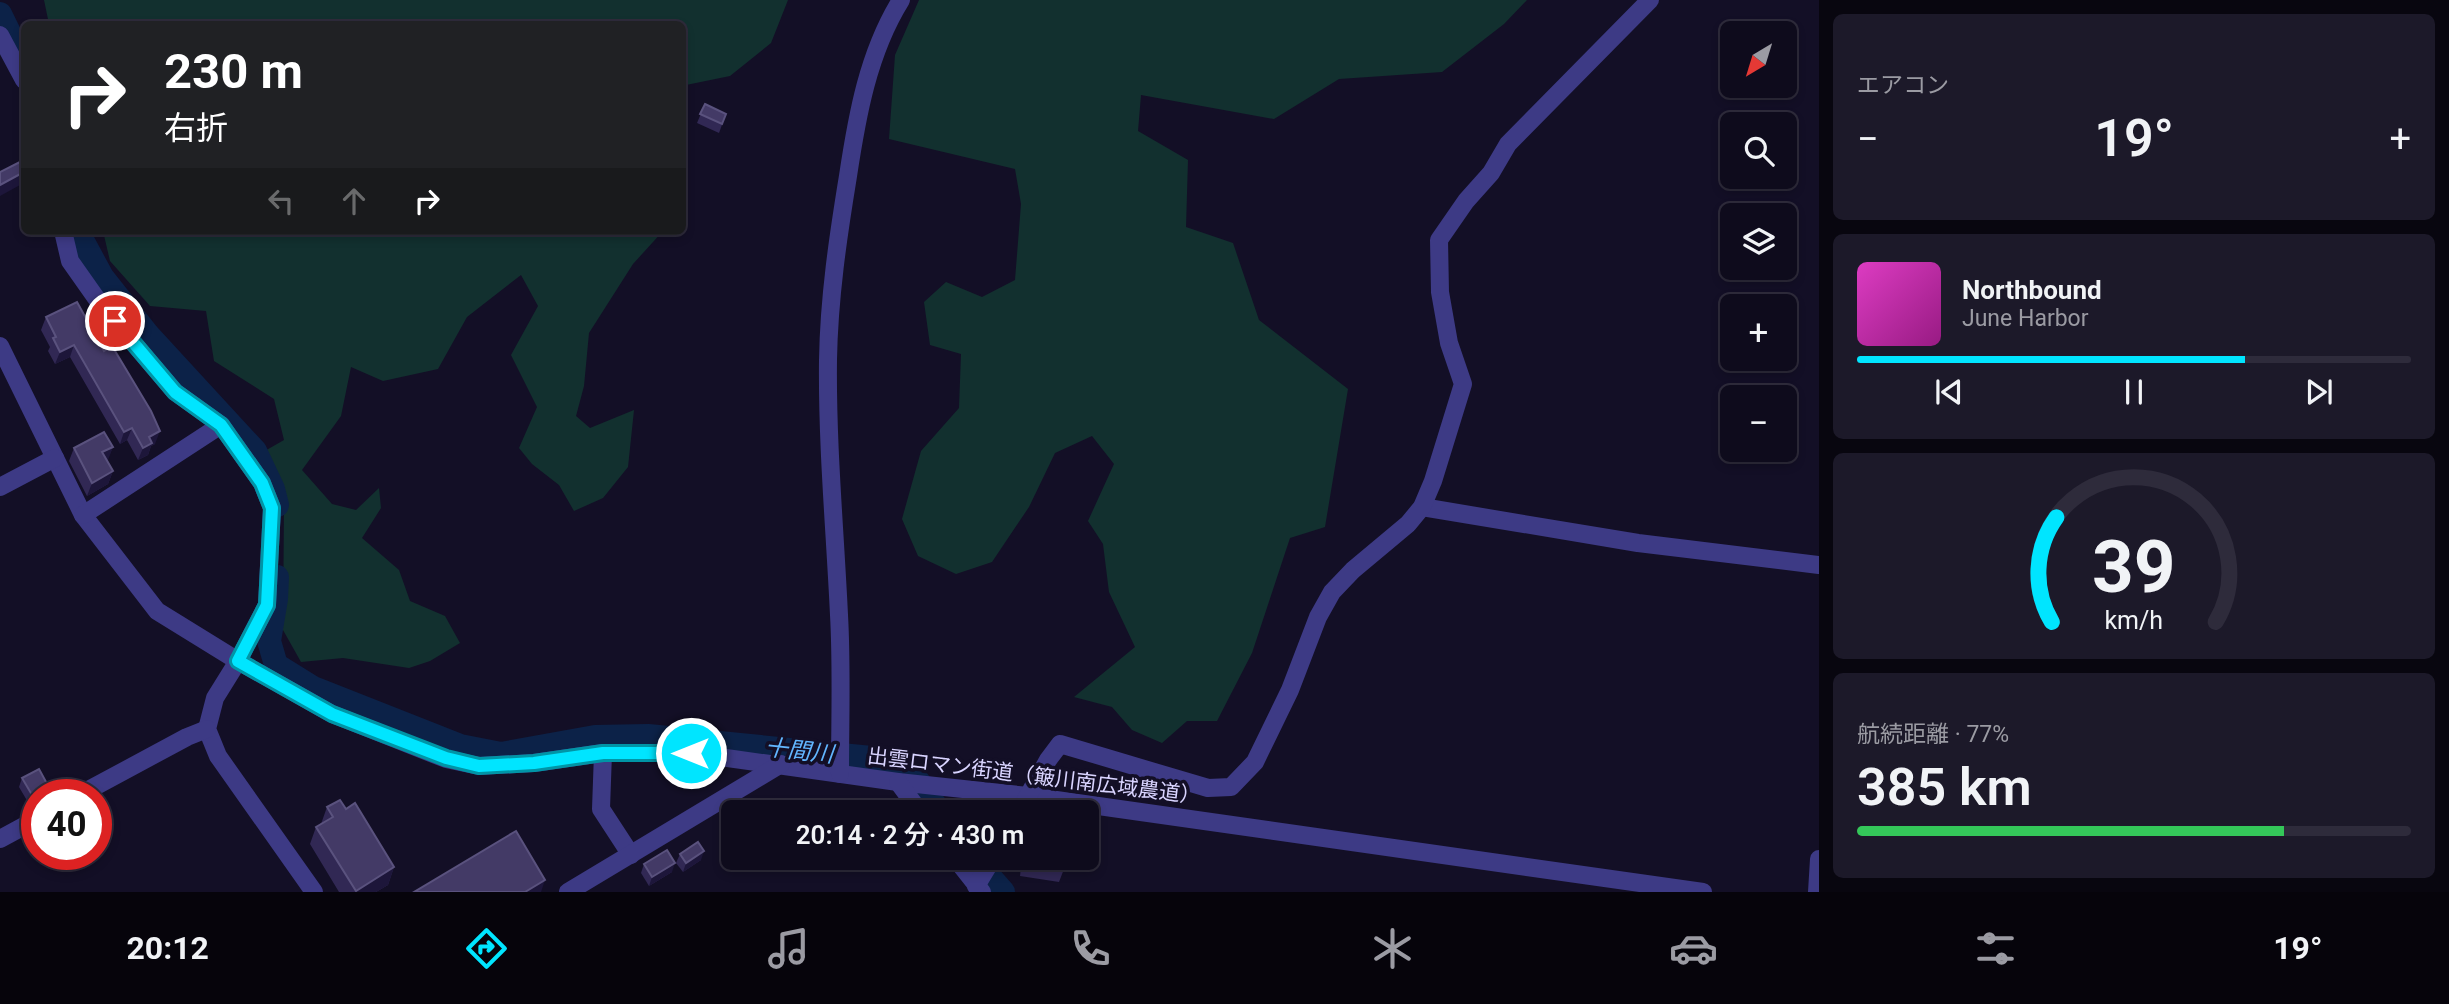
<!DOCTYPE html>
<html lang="ja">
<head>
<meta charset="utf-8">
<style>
	:root { --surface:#0e0b1c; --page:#1c1929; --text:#f1f3f6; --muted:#9b9ba3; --line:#2e2b3b; --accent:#00e5ff }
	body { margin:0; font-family:Roboto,"Noto Sans JP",sans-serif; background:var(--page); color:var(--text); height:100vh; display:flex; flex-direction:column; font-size:26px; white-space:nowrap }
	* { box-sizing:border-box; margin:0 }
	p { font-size:23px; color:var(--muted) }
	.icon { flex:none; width:38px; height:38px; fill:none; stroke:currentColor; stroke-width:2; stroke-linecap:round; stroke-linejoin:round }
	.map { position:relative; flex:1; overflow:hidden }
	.side { display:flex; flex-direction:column; gap:14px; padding:14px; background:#08060f; width:630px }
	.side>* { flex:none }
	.banner { position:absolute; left:21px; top:21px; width:665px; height:214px; border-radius:10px; box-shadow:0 4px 10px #0003,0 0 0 2px var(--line); background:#202124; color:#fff; overflow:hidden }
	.needle { width:46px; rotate:218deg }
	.controls { position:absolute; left:1720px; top:21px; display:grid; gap:14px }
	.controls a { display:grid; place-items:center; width:77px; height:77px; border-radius:10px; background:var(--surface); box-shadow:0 4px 10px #0003,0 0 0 2px var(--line); font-size:35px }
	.speed { position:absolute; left:21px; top:779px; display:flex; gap:14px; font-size:35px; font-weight:700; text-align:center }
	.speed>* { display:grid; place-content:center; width:91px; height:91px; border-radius:50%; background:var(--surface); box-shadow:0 4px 10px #0003,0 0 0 2px var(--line); line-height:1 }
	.speed .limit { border:10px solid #d22; background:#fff; color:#111 }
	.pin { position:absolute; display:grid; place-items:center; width:60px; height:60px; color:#fff; margin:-30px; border:4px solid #fff; border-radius:50%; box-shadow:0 2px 7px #0007 }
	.me { position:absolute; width:77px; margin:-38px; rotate:270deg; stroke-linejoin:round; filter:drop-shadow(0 0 5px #0008) }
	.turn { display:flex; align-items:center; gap:24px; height:147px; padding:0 28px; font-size:32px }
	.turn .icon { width:91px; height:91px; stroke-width:2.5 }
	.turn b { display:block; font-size:49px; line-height:60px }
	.lanes { display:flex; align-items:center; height:66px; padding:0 28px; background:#0003; justify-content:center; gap:35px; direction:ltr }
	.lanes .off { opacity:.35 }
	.big { font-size:52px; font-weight:600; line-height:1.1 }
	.side .widget { flex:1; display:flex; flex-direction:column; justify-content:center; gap:10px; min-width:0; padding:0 24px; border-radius:10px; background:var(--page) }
	.side .dial { align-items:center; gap:0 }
	.dial svg { height:182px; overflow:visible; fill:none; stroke:var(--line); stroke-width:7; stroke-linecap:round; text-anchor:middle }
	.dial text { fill:var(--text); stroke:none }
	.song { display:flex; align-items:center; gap:21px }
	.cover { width:84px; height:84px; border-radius:10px; background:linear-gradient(135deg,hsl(310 70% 55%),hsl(310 70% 35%)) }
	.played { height:7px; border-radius:4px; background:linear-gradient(90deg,var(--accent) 70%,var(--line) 70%) }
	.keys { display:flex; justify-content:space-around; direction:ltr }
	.heat { display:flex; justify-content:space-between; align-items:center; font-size:38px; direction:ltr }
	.charge { height:10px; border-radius:5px; background:linear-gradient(90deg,#34c759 77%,var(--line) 0) }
	.trip { position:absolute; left:721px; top:800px; width:378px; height:70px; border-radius:10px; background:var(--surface); box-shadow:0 4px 10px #0003,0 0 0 2px var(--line); font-weight:600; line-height:70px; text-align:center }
	.tabs { display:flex; height:112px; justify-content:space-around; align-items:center; background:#06040b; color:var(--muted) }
	.tabs .icon { width:49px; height:49px }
	.tabs .selected { color:var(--accent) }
	.tabs b { font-size:32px; color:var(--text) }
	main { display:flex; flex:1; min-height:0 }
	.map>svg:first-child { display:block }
</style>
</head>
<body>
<main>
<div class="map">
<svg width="1819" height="892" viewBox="0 0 1819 892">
	<rect width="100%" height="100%" fill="#130f26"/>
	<g fill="#12302f">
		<polygon points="44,0 788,0 771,43 730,76 686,85 686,155 683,172 682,24 49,24"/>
		<polygon points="919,0 1527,0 1504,24 1442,72 1339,79 1274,119 1141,95 1138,131 1188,160 1186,227 1233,243 1259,320 1348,389 1325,527 1290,538 1252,653 1217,721 1187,721 1162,743 1132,730 1112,707 1074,697 1135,647 1109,592 1103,544 1088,521 1114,464 1092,436 1055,453 1029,507 992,562 956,574 918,556 902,519 921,451 959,408 961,354 930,345 924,302 946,282 982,297 1015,280 1021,204 1015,169 889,139 895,55"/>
		<polygon points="103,231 663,231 633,264 589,333 584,386 576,416 590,428 634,410 628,467 603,498 574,511 559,485 532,464 519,448 537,407 511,355 538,306 521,275 467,317 438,369 383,381 351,367 341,416 302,470 332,504 356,510 379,488 381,508 362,538 399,570 410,601 445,616 460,643 430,661 409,668 343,658 301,662 283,630 284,505 263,452 284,440 274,399 214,361 206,311 150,306 110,261"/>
	</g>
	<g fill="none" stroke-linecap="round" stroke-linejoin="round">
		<g stroke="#0c2248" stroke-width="24">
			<polyline points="0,14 24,63"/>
			<polyline points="80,231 81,238 102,277 148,335 255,451 273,489 277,505"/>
			<polyline points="277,577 276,599 269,641 276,665 313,688 460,746 501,754 595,737 648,736 882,759 915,777 940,812"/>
			<polyline points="973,858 1003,892"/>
		</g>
		<g stroke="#3d3a85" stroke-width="18">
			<polyline points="0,35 24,80"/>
			<polyline points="63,231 70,261 101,305 175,392 221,425 262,483 272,508 267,605 238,661 215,698 207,729 218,756 314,892"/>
			<polyline points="0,346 83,515 157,611 238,661 332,714 446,759 479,766 534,763 603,753 691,753 898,782 1028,796 1703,892"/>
			<polyline points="0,487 55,458"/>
			<polyline points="1422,507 1638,543 1819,565"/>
			<polyline points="83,515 221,425"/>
			<polyline points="603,753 601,809 631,855"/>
			<path d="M840,774C840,721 842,667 839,615C835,530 827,445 828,360C829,298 838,237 848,176C857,116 868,53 901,0"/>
			<polyline points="898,782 920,812"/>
			<polyline points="81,794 187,737 207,729"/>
			<polyline points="1019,812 1048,760 1060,744 1208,788 1231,787 1255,762 1290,690 1318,617 1332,592 1353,570 1408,524 1422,507 1433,481 1463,384 1449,343 1440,292 1439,240 1466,201 1491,173 1508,144 1650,0"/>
			<polyline points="0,839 37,819"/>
			<polyline points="955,858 982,892"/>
			<polyline points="976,886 993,858"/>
			<polyline points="568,892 781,764"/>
			<polyline points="1817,892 1819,859"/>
		</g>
	</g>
	<g fill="#312854">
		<polygon points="705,104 726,114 719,133 697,123"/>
		<polygon points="77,302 155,444 151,446 148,455 138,460 127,440 120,444 70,357 55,364 48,351 50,347 41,330 46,317"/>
		<polygon points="113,447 107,460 113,471 108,484 87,496 69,461 74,448"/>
		<polygon points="22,778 51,791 50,794 37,794 37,806 32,809 19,787"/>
		<polygon points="327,807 346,809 394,867 388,885 376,892 339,892 310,844 316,827 321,824"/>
		<polygon points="680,854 701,860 683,872 676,863"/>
		<polygon points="1022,858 1066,858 1064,869 1059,882 1020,876"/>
		<polygon points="644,864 672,872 649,886 641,873"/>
	</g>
	<g fill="#1d163a">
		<polygon points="24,172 20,185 0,196 0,185"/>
		<polygon points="74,345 70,357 55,364 60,352"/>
		<polygon points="132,428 127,440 120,444 124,432"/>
		<polygon points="160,431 155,444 151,446 148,455 138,460 143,448 149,437"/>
		<polygon points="113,447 108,460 98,466 102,452"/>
		<polygon points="113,471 108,484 87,496 92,483"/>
		<polygon points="37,799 37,806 32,809 35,800"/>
		<polygon points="704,851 701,860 683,872 686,863"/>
		<polygon points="675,863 672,872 649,886 652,877"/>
		<polygon points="394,867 388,885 376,892 355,892"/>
		<polygon points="545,880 541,892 525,892"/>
	</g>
	<g fill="#433a66" stroke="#5a527e" stroke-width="2">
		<polygon points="705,104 726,114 722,124 700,114"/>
		<polygon points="20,162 24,172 0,185 0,172"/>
		<polygon points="77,302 104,351 112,346 151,411 160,431 149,437 152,443 143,448 132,428 124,432 74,345 60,352 53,338 56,337 46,317"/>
		<polygon points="104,432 113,447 102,452 113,471 92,483 74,448"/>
		<polygon points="39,769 51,791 45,794 37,794 37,799 35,800 22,778"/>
		<polygon points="340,800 346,809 355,803 394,867 356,891 316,827 333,817 327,807"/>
		<polygon points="516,831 545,880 525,892 414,892"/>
		<polygon points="698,842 704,851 686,863 680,854"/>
		<polygon points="667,850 675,863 652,877 644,864"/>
		<polygon points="1025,858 1066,858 1064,869 1024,863"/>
	</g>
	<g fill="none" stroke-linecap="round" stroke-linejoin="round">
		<g stroke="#0095a6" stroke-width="18">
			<polyline id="route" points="115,321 175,392 221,425 262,483 272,508 267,605 238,661 332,714 446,758 479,766 534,763 603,753 691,753"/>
		</g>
		<use href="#route" stroke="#00e5ff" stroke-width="12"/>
	</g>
	<g text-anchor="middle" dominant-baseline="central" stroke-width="7" stroke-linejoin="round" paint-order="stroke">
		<g font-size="21" fill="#d9d4ff" stroke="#130f26">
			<text transform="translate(1034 776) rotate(7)">出雲ロマン街道（簸川南広域農道）</text>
		</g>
		<g font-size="23" font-style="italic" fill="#62b6ff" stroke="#130f26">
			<text transform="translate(799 751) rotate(6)">十間川</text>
		</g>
	</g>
</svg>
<div class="controls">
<a><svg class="needle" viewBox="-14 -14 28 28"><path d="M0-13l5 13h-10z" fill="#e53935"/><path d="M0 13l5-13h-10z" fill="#9b9ba3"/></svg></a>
<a><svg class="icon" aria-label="search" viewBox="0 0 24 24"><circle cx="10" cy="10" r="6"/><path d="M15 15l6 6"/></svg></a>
<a><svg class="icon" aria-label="layers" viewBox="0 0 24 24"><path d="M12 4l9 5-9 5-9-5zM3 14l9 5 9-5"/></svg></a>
<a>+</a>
<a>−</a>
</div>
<div class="speed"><div class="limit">40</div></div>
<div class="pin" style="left:115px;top:321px;background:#d93025"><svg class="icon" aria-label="arrive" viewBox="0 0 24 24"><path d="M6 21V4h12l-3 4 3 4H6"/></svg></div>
<svg class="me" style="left:691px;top:753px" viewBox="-20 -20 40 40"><circle r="17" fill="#00e5ff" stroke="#fff" stroke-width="3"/><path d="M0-11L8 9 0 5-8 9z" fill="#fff"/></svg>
<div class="trip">20:14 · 2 分 · 430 m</div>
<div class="banner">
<div class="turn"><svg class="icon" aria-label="right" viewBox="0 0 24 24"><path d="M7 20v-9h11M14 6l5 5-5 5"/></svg><div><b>230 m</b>右折</div></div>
<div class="lanes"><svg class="icon off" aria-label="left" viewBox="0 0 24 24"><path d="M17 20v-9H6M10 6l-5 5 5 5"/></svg><svg class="icon off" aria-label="ahead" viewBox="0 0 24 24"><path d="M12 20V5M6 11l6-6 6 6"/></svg><svg class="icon" aria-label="right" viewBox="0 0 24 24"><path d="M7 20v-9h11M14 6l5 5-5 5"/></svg></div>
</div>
</div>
<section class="side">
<div class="widget"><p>エアコン</p>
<div class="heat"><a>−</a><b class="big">19°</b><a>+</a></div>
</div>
<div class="widget">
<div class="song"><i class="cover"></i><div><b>Northbound</b><p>June Harbor</p></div></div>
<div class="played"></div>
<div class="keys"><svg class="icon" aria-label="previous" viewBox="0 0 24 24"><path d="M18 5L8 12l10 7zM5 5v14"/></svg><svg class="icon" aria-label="pause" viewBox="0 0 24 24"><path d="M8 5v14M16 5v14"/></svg><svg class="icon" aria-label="next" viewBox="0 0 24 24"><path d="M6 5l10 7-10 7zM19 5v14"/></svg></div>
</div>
<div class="widget dial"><svg viewBox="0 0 100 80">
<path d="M14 69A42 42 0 1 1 86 69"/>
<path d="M14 69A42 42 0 0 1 16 23" stroke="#00e5ff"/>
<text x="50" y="56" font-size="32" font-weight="700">39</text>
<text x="50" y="72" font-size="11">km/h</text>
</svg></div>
<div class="widget"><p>航続距離 · 77%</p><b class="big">385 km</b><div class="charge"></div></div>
</section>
</main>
<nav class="tabs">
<b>20:12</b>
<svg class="icon selected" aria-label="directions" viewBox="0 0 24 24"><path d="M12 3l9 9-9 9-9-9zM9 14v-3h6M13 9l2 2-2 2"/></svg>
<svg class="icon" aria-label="music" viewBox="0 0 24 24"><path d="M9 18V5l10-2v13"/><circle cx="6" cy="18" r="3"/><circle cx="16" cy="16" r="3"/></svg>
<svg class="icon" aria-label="phone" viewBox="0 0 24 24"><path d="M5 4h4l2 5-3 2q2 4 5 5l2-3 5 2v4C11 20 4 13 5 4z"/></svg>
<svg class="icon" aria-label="climate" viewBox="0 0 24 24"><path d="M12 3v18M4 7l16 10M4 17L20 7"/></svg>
<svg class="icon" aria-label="car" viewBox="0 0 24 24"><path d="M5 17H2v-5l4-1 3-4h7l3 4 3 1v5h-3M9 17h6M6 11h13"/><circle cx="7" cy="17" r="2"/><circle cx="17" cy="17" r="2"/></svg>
<svg class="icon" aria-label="filters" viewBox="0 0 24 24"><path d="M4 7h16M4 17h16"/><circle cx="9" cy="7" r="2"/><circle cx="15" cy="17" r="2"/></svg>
<b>19°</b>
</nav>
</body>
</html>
